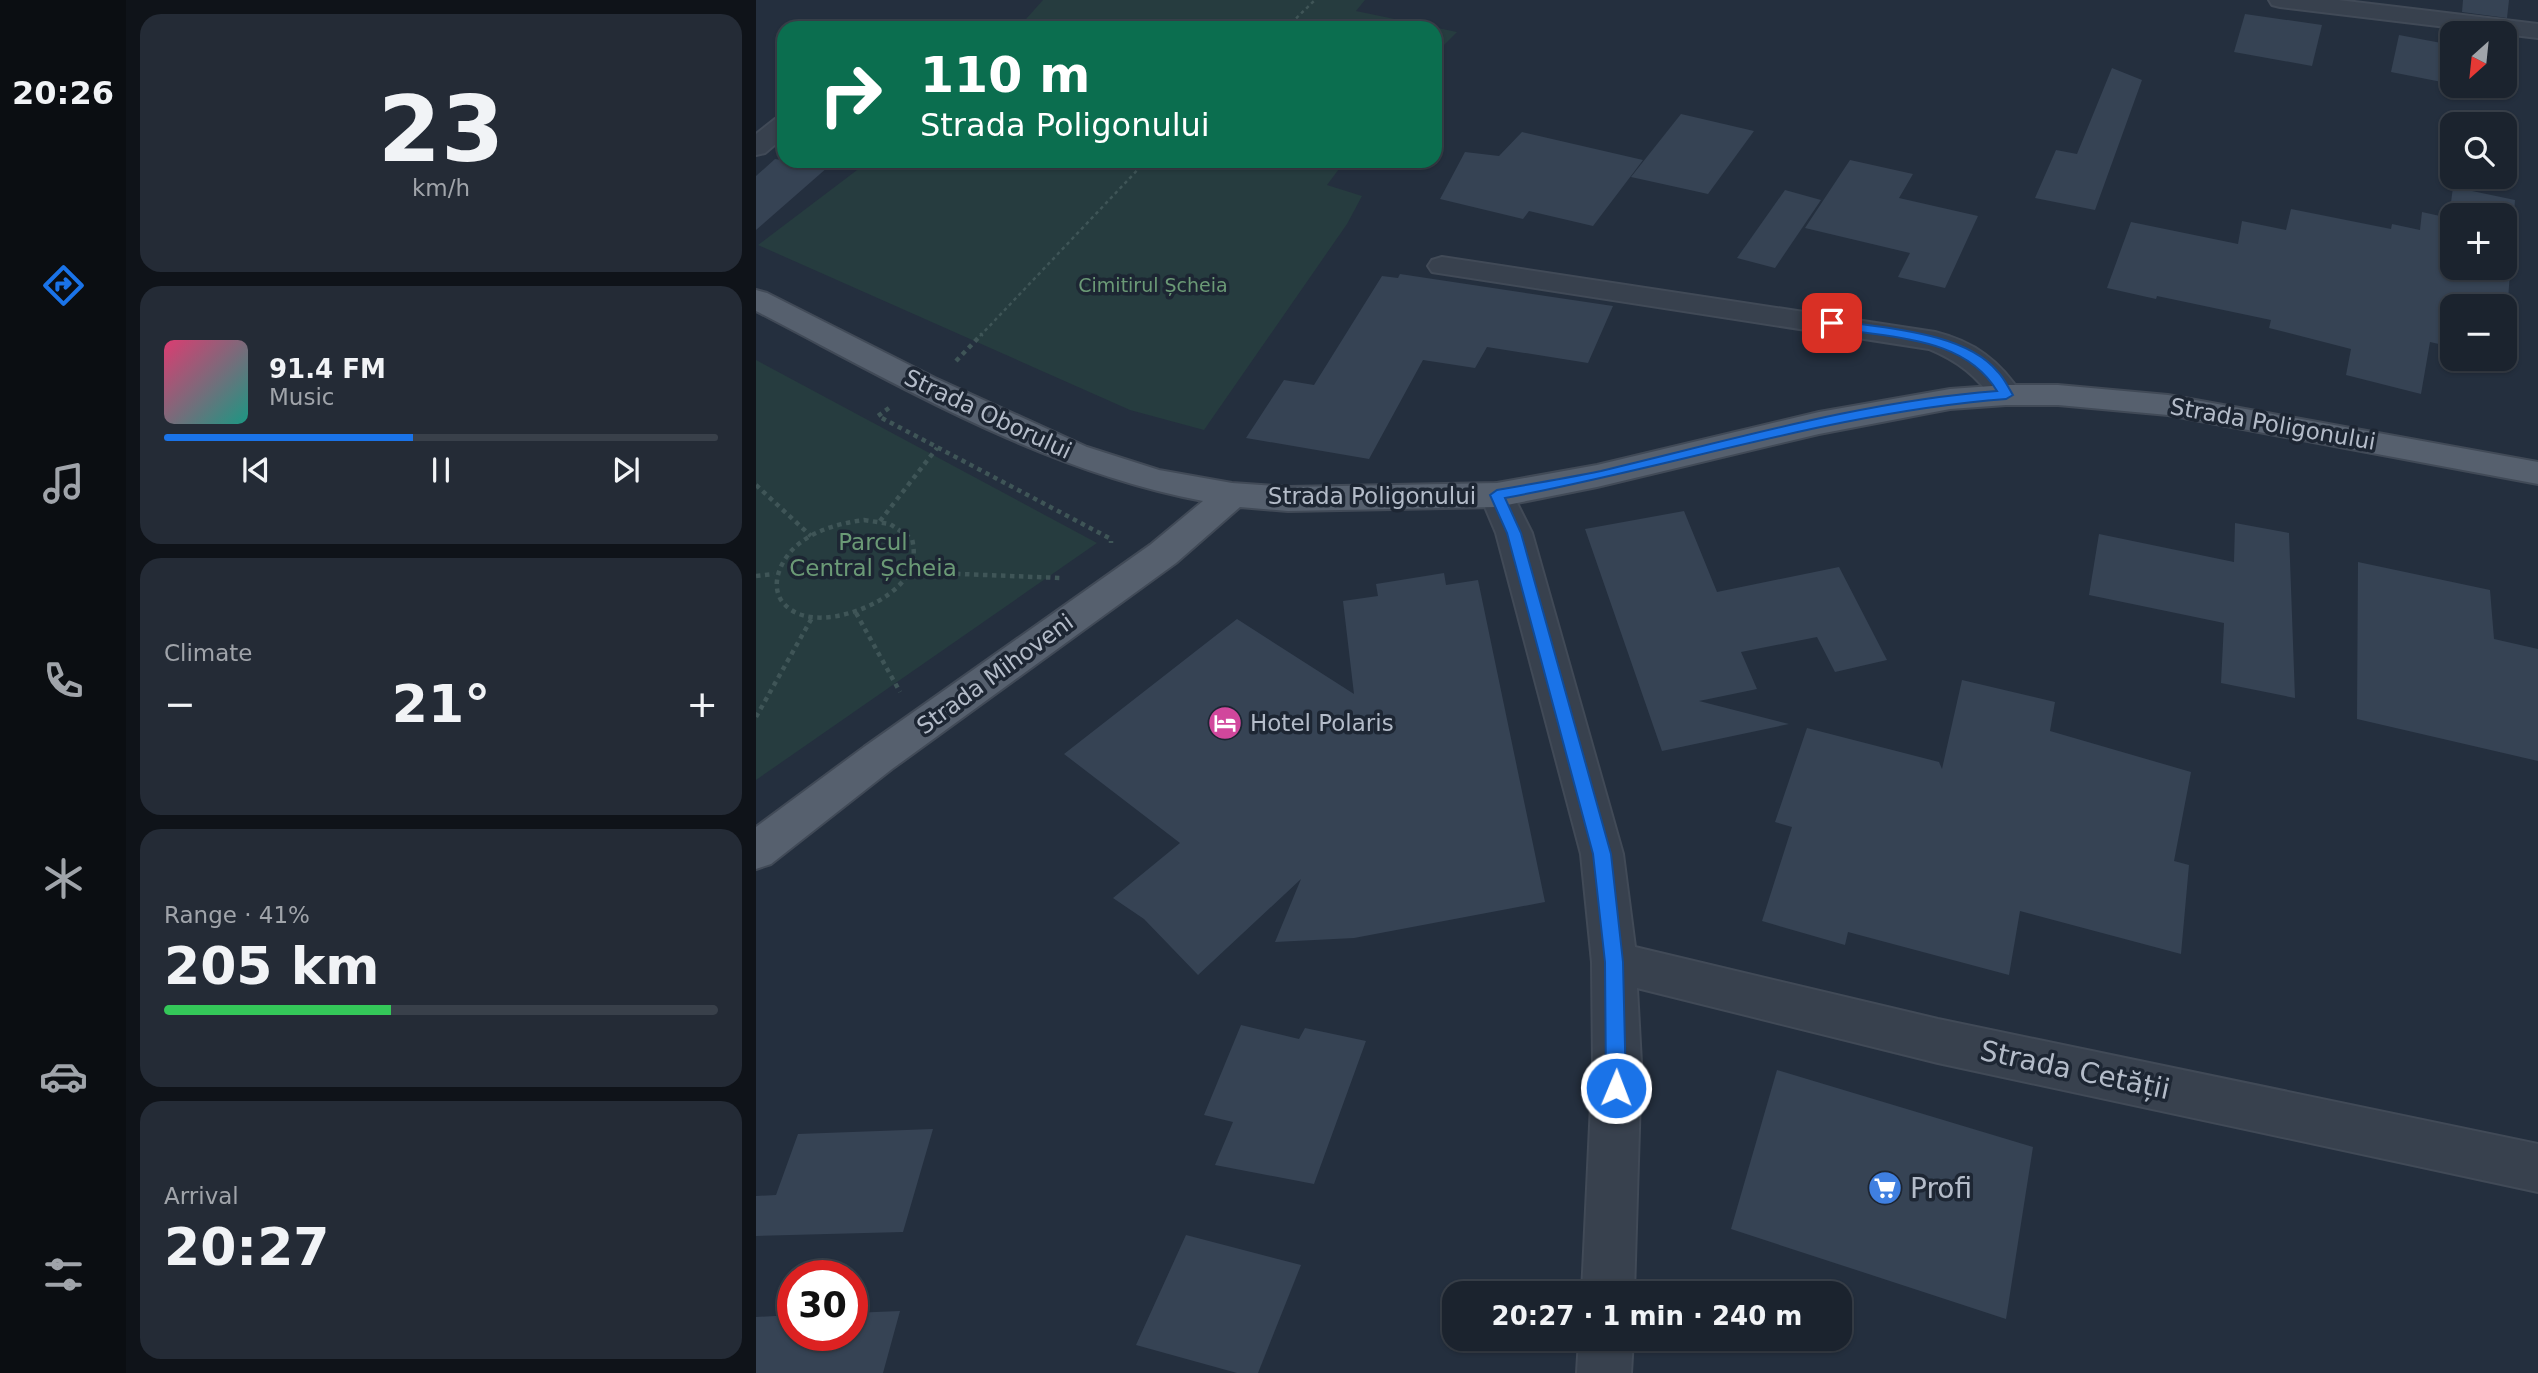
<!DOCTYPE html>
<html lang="en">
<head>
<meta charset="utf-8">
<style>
	:root { --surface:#1b232e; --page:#242b36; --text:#f1f3f6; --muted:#a0a4aa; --line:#39404a; --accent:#1a73e8 }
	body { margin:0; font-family:"DejaVu Sans",sans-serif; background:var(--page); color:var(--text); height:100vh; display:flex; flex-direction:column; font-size:26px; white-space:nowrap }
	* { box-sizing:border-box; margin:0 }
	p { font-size:23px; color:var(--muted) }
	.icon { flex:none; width:38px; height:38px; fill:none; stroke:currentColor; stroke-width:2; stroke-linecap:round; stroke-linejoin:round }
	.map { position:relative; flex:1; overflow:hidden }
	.panel { display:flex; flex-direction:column; gap:14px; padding:14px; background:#0f1319; width:630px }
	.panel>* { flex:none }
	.top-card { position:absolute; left:21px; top:21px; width:665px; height:147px; border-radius:21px; box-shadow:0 2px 5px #0004,0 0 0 2px var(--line); background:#0b6e4f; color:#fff; overflow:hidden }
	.needle { width:46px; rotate:207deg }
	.controls { position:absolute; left:1684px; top:21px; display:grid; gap:14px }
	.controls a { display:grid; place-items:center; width:77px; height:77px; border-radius:14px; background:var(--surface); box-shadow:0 2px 5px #0004,0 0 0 2px var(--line); font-size:35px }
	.speed { position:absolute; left:21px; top:1260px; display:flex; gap:14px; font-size:35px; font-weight:700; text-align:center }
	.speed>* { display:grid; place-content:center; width:91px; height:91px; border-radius:50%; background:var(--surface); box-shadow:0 2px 5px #0004,0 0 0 2px var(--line); line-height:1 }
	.speed .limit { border:10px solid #d22; background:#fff; color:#111 }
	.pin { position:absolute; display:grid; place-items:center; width:60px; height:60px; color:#fff; margin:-30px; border-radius:14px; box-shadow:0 4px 10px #0006 }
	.me { position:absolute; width:77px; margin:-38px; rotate:1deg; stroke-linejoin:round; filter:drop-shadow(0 0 5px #0008) }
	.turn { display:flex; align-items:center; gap:24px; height:147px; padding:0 28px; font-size:32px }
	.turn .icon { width:91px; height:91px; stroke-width:2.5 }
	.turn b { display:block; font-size:49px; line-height:60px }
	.big { font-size:52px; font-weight:700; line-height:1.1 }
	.panel .widget { flex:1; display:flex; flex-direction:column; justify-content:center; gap:10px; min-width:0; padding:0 24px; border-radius:21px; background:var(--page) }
	.panel .dial { align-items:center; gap:0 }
	.dial b { font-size:91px; line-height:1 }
	.song { display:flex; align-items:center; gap:21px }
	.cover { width:84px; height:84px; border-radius:10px; background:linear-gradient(135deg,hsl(340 70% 55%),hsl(170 70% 35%)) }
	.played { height:7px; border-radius:4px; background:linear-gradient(90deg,var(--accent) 45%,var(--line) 45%) }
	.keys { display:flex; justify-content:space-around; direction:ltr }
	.heat { display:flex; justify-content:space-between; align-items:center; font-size:38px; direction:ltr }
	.charge { height:10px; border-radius:5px; background:linear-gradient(90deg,#34c759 41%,var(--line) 0) }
	.trip { position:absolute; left:686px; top:1281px; width:410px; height:70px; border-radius:21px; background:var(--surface); box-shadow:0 2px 5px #0004,0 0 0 2px var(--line); font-weight:700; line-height:70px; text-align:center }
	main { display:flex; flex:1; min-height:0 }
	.menu { display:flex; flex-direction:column; width:126px; justify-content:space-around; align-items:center; background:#0b0e12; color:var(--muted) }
	.menu .icon { width:49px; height:49px }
	.menu .current { color:var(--accent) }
	.menu b { font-size:32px; color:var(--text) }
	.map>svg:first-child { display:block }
</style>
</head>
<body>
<main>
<nav class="menu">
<b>20:26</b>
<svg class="icon current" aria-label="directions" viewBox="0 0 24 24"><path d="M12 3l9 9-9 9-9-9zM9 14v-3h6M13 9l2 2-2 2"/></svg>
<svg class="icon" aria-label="music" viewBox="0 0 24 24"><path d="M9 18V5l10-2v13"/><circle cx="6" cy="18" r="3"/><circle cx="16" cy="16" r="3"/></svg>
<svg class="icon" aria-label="phone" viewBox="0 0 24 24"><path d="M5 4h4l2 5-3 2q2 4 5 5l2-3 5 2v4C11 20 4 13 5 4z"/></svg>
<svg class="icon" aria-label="climate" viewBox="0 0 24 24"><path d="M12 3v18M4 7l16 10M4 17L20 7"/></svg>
<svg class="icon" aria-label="car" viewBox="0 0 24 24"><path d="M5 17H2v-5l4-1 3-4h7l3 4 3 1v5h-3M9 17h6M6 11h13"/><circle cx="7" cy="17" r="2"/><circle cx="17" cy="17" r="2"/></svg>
<svg class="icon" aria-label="filters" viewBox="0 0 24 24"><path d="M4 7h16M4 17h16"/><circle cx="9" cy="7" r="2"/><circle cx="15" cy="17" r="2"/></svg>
</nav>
<section class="panel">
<div class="widget dial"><b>23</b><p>km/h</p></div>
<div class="widget">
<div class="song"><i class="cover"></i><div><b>91.4 FM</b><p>Music</p></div></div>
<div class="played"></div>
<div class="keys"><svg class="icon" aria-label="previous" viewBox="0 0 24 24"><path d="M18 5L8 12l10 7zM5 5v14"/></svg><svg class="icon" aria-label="pause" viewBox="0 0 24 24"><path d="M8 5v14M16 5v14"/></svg><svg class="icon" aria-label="next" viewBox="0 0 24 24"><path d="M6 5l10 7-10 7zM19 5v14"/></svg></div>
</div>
<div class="widget"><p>Climate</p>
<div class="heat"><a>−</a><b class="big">21°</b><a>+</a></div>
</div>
<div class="widget"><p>Range · 41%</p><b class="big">205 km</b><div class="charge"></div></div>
<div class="widget"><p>Arrival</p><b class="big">20:27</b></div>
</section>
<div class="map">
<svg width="1782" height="1373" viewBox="0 0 1782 1373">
	<rect width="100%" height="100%" fill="#242f3e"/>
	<g fill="#263c3f">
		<polygon points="287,0 609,0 600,11 701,32 679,54 679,28 262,28"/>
		<polygon points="113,161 589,161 571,185 606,196 591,224 448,430 374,410 2,245"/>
		<polygon points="0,360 341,543 0,780"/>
	</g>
	<g fill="#364354" fill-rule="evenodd">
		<polygon points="1707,0 1753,0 1751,18 1706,12"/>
		<polygon points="1489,14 1566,25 1556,66 1478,52"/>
		<polygon points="1643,35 1696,45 1696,84 1635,72"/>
		<polygon points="1356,68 1386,80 1339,210 1279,198 1300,150 1321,154"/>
		<polygon points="925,114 998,131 952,194 875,177"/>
		<polygon points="766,132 887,160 837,226 773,211 767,219 684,199 709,152 743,156"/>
		<polygon points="19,159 72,167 0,230 0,176"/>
		<polygon points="1094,160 1157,174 1143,198 1222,216 1189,288 1142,277 1154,253 1049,228"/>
		<path d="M1697,187L1759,200L1751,315H1748V306H1711L1696,303V347L1674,342L1665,394L1590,375L1595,349L1513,328L1515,320L1401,296L1400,299L1351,288L1375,222L1482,244L1486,221L1530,230L1535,209L1635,229L1636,224L1664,230L1666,212L1693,218ZM1696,215H1748V268H1696Z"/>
		<polygon points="1029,190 1065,200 1019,268 981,258"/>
		<polygon points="644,274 857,306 832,363 731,347 719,368 667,360 613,459 490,438 528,380 558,385 626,276 642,278"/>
		<polygon points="928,511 961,592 1083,567 1131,660 1079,672 1061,637 985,652 1001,689 943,701 1033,724 906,751 829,529"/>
		<polygon points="1479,523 1533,533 1539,698 1465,683 1468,623 1333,595 1343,534 1478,562"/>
		<polygon points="1602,562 1734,590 1738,639 1782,649 1782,761 1601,719"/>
		<polygon points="688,573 690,585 722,580 789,902 598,938 519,942 545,879 442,975 388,919 357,898 424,843 308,754 481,619 598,694 587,601 622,596 620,584"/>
		<polygon points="1206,680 1299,702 1294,731 1435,772 1418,861 1433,865 1425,954 1264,911 1253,975 1092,932 1089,945 1006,921 1036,827 1019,822 1051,728 1183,762 1186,769"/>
		<polygon points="485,1025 543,1039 549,1028 610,1041 558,1184 459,1165 477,1122 448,1115"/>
		<polygon points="1021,1070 1277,1147 1250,1319 975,1229"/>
		<polygon points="177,1129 147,1232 0,1236 0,1196 20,1195 42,1134"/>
		<polygon points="430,1235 545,1265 502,1373 481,1373 380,1345"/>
		<polygon points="144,1311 127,1373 0,1373 0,1317 37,1315 37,1335 96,1335 96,1313"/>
	</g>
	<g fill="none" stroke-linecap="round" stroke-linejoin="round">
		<g stroke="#414a57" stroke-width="4">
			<g id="minor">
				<polygon points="1513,0 1582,0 1782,24 1782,38 1524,7 1516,5"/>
				<polygon points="28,116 28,137 9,153 0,155 0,134 19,119"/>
				<path d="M686,257L1179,332C1219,342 1244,361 1266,395L1261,402L1250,405L1239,402C1221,376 1202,361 1173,349L676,272L672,266L676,260Z"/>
				<polygon points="741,483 753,487 776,533 867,854 879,947 1182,1019 1782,1144 1782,1192 1182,1063 881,988 885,1063 878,1293 826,1293 837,1063 836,962 825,854 740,533 724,495 729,487"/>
				<polygon points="823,1339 877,1339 875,1373 821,1373"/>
			</g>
		</g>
		<g stroke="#414a57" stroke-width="4">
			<path id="major" d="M0,290L11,293L179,378L331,447L403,470L476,483L532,487L741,483L841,465L1063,412L1194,389L1250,385H1302L1412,395L1782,462V484L1412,415L1302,405H1250L1194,409L1063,434L841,487L741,507L532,511L484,507L420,563L136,769L15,864L0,869V827L108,747L394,545L447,501C287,471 143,385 0,311Z"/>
		</g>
		<g stroke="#3f5557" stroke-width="2.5" stroke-dasharray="3.5 3.5" stroke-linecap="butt">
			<polyline points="530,28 559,0"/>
			<polyline points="224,336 390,161"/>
		</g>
		<g stroke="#3f5557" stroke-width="4.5" stroke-dasharray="4.5 4.5" stroke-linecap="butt">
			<polyline points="200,361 226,334"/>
			<polyline points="133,408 122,416 355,539 355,543"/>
			<polyline points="0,485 55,536"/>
			<path d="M108,520L134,524L156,539C162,563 152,580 133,594C108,613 48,633 25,600C19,590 20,579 24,569C37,536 76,524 108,520Z"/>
			<polyline points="124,521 181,448"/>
			<polyline points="155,572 304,578"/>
			<polyline points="0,576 18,574"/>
			<polyline points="100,613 144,692"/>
			<polyline points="0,717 57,616"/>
		</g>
		<use href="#minor" fill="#38414e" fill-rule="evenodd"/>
		<use href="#major" fill="#56606e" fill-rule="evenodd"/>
	</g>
	<path fill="#1a73e8" stroke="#114b97" stroke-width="2" d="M1076,320C1125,328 1209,331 1242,372C1248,378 1252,387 1257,395L1250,399C1080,412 916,467 749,498L765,533L855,854L867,962L870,1088L867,1095L860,1098L853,1095L850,1088L849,962L837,854L751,533L734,495L741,490C776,484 811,478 845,471C976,440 1107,401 1241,391C1206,333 1130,340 1071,326L1070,323Z"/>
	<defs>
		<g id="hotel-disc" transform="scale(1.75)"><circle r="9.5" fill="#d1479c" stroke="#1d2633"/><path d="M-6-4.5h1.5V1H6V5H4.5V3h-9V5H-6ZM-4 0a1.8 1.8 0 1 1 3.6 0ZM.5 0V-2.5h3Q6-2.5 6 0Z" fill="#fff"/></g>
		<g id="supermarket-disc" transform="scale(1.75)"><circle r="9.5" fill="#3f7fe0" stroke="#1d2633"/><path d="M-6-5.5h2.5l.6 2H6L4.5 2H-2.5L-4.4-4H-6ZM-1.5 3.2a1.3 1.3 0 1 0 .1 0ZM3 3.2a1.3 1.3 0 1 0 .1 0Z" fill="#fff"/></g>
	</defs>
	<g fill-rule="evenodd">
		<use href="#hotel-disc" x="469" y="723"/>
		<use href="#supermarket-disc" x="1129" y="1188"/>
	</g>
	<g text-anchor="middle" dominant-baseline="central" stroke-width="7" stroke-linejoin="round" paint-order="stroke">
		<g font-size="19" fill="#6b9a76" stroke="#1d2633">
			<text x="397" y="285">Cimitirul Șcheia</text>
		</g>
		<g font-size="23" fill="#b4bcc9" stroke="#1d2633">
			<text transform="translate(232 414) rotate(25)">Strada Oborului</text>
			<text transform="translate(1517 424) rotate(10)">Strada Poligonului</text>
			<text x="616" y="496">Strada Poligonului</text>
			<text transform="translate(239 674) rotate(-36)">Strada Mihoveni</text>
		</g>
		<g font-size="23" fill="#6b9a76" stroke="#1d2633">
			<text x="117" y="542">Parcul<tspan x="117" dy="26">Central Șcheia</tspan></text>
		</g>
		<g font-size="23" fill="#b4bcc9" stroke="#1d2633" text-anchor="start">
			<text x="494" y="723">Hotel Polaris</text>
		</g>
		<g font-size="28" fill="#b4bcc9" stroke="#1d2633">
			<text transform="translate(1319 1070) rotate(12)">Strada Cetății</text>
		</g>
		<g font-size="28" fill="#b4bcc9" stroke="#1d2633" text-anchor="start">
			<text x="1154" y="1188">Profi</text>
		</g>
	</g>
</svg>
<div class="controls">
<a><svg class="needle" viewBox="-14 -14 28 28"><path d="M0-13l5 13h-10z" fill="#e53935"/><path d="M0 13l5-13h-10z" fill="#a0a4aa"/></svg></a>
<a><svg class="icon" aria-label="search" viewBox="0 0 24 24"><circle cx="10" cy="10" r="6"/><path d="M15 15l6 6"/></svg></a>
<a>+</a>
<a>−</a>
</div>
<div class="speed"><div class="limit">30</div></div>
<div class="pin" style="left:1076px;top:323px;background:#d93025"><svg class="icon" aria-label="arrive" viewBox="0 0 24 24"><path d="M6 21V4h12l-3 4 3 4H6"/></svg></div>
<svg class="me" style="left:860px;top:1088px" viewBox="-20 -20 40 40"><circle r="17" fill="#1a73e8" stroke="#fff" stroke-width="3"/><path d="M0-11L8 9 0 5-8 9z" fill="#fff"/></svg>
<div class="trip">20:27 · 1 min · 240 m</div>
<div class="top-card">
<div class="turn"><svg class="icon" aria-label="right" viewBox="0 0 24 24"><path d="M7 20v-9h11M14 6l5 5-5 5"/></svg><div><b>110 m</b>Strada Poligonului</div></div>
</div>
</div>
</main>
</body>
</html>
